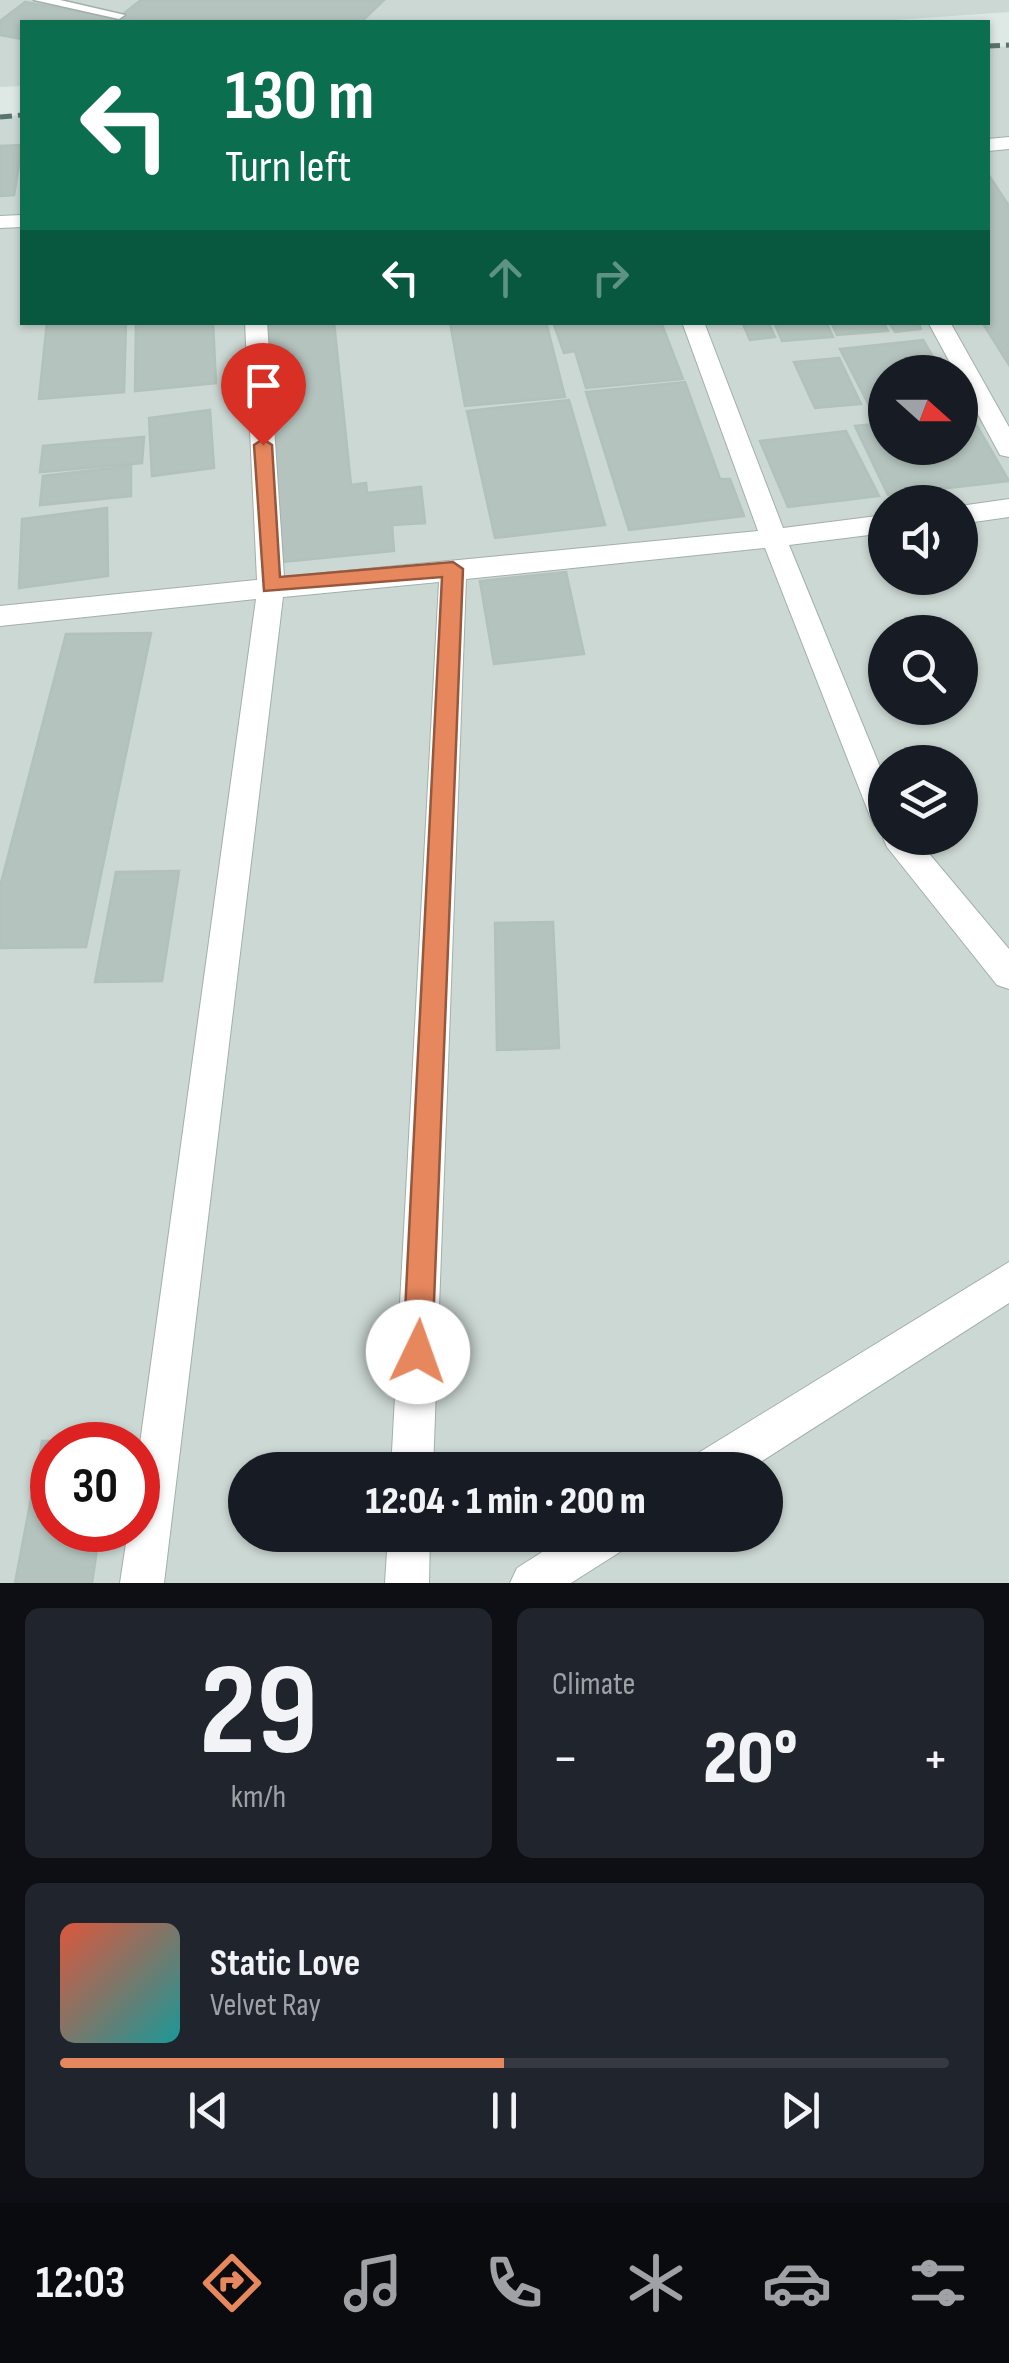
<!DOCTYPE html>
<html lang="en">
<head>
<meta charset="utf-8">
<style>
	:root { --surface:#171b24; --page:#20242c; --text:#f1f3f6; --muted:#9ea1a6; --line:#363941; --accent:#e7875e }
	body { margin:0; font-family:"Sofia Sans Condensed",sans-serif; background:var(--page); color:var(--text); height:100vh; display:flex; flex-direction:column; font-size:38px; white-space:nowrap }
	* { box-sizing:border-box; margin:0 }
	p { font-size:32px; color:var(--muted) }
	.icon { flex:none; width:55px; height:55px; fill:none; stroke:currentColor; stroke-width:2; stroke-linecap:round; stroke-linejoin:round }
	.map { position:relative; height:1583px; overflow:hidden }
	.sheet { display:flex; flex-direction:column; gap:25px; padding:25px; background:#0d0f14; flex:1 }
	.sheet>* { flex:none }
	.guide { position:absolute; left:20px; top:20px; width:970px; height:305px; border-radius:0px; box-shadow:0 2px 8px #0004; background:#0b6e4f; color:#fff; overflow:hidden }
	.needle { width:65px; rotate:111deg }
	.fabs { position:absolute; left:868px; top:355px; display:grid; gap:20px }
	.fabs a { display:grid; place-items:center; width:110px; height:110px; border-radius:50%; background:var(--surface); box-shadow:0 2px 8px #0004; font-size:50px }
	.speed { position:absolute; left:30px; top:1422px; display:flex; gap:20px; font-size:50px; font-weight:700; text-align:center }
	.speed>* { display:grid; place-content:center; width:130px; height:130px; border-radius:50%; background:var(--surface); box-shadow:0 2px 8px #0004; line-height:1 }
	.speed .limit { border:15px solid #d22; background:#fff; color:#111 }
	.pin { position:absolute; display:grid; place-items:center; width:85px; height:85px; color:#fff; margin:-102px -42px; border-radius:50% 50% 50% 0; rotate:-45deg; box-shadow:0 0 10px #0007 }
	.pin .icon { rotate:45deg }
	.me { position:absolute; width:110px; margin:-55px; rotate:3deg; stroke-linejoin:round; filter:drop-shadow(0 0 8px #0008) }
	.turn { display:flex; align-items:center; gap:35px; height:210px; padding:0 40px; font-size:45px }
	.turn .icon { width:130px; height:130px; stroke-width:2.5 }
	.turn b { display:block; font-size:70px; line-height:85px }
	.lanes { display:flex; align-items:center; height:95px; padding:0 40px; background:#0003; justify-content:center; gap:50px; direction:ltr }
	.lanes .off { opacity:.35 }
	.big { font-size:75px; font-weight:800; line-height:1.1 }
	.sheet .card { flex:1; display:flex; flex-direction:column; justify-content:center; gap:15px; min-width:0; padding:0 35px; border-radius:15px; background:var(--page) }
	.sheet .dial { align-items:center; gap:0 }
	.dial b { font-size:130px; line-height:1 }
	.song { display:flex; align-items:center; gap:30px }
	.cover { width:120px; height:120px; border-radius:15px; background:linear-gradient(135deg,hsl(10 70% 55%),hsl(180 70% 35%)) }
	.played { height:10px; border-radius:5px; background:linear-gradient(90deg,var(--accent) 50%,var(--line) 50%) }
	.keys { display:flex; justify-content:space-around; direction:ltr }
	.heat { display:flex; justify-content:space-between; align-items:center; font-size:55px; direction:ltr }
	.sheet .tiles { flex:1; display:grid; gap:25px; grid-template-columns:1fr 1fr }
	.card:last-child { grid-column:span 2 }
	.trip { position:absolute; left:228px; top:1452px; width:555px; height:100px; border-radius:50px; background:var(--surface); box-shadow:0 2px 8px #0004; font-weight:800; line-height:100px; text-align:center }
	.dock { display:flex; height:160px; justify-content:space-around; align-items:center; background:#090b0e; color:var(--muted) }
	.dock .icon { width:70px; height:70px }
	.dock .active { color:var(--accent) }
	.dock b { font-size:45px; color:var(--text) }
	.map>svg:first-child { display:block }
</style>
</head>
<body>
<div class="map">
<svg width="1009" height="1583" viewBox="0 0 1009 1583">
	<rect width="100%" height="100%" fill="#dee8e4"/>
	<g fill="#ccd8d3" fill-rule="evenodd">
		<polygon points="0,0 1009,0 1009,12 866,22 22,22 22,86 0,87"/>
		<path d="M1009,46V1583H0V117L22,115V322H988V48ZM885,372H960V448H885ZM885,502H960V578H885ZM885,632H960V708H885ZM885,762H960V838H885ZM52,1445H138V1530H52ZM245,1470H765V1535H245Z"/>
	</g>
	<g fill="#b4c3bd" stroke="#b1c1bc" stroke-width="2.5">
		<polygon points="141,0 384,0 361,22 140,22 117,19"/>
		<polygon points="25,2 140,22 22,22 22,39 0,35 0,21"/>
		<polygon points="22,145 14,195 0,196 0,146"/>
		<polygon points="988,174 1009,206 1009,365 982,322 988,322"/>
		<polygon points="47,322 126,322 124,392 39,399"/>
		<polygon points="136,322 213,322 216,383 135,391"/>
		<polygon points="265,322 334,322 351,485 366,483 367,493 421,487 425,523 392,525 394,551 283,562"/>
		<polygon points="450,322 546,322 565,397 465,406"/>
		<polygon points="553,322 661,322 683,379 586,388 575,351 564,353"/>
		<polygon points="742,322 768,322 775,337 750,340"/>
		<polygon points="774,322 826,322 833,337 782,341"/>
		<polygon points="831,322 883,322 888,331 837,335"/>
		<polygon points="889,322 918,322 921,329 895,332"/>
		<polygon points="923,340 942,372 885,372 885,412 873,413 840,349"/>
		<polygon points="839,358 861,404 815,408 794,362"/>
		<polygon points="685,382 720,479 730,479 744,516 629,530 586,392"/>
		<polygon points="569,400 605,525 495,538 467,411"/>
		<polygon points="210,410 214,468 152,476 149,418"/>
		<polygon points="970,414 1009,481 888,495 855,426 885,423 885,448 960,448 960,415"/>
		<polygon points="846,431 879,496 788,507 760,441"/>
		<polygon points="144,437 142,463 40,472 43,446"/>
		<polygon points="131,466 131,496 40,505 43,476"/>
		<polygon points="107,508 108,576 19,588 22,519"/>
		<polygon points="566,572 584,654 494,664 480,581"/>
		<polygon points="151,633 86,947 0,948 0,887 66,634"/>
		<polygon points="179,871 162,981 95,982 116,872"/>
		<polygon points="553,922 559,1048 497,1050 495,923"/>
		<polygon points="42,1441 114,1441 114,1445 52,1445 52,1530 100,1530 92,1583 15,1583"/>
	</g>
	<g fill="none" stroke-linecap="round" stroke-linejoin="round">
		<g stroke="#a2afab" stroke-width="3">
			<polygon id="lane" points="34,0 60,0 125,15 119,19"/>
		</g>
		<g stroke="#a2afab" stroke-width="2">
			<g id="street">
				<polygon points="245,322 267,322 284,577 758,531 682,322 704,322 783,528 885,515 885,533 789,545 885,779 885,829 874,825 870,816 765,548 466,579 433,1470 391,1470 439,582 283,597 164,1583 120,1583 128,1530 138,1530 138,1458 256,599 0,626 0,606 257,580"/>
				<polygon points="928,322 950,322 1009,427 1009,457 1000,455 960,381 960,372 955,372"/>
				<polygon points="1009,499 1009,517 960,524 960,506"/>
				<polygon points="885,833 885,838 916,838 1009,949 1009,989 997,985 887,847 883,838"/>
				<polygon points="1009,1262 1009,1303 748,1470 689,1470 695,1455"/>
				<polygon points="388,1535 430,1535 429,1583 385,1583"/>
				<polygon points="569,1535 629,1535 623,1550 571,1583 510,1583 517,1568"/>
			</g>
		</g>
		<g stroke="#9eb3ad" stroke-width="2">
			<g id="secondary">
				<polygon points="1009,137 1009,149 988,151 988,139"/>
				<polygon points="22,215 22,227 0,228 0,216"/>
			</g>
		</g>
		<use href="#lane" fill="#fff" fill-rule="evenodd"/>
		<use href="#street" fill="#fff" fill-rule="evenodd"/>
		<use href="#secondary" fill="#fff" fill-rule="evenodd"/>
		<g stroke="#5b736e" stroke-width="5" stroke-dasharray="12 6" stroke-linecap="butt">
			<polyline points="988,46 1009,45"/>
			<polyline points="0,117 22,115"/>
		</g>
	</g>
	<polygon fill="#e7875e" stroke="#96583d" stroke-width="2.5" points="263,439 272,445 280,577 453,562 463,569 432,1352 428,1363 418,1367 407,1363 403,1352 442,577 264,591 254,445"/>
</svg>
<div class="fabs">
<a><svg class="needle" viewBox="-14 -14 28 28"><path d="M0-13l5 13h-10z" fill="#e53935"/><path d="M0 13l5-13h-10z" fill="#9ea1a6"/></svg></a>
<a><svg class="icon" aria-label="sound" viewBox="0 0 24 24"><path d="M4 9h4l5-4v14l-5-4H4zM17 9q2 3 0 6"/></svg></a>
<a><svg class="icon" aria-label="search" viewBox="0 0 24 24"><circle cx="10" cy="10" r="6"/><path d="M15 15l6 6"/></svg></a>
<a><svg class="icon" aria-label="layers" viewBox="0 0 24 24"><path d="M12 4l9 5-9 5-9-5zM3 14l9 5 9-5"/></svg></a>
</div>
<div class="speed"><div class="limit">30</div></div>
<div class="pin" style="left:263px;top:445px;background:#d93025"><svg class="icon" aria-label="arrive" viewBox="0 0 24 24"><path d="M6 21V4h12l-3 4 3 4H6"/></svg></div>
<svg class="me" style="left:418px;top:1352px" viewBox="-20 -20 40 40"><circle r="19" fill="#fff"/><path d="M0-13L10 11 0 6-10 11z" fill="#e7875e"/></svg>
<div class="trip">12:04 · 1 min · 200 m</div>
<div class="guide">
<div class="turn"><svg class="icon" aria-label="left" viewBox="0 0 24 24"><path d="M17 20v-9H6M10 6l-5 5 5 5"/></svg><div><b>130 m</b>Turn left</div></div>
<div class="lanes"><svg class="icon" aria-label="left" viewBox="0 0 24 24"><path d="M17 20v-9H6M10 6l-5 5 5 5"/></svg><svg class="icon off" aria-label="ahead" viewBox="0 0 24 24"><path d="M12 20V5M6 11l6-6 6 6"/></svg><svg class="icon off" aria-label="right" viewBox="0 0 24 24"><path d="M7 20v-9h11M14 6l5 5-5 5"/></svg></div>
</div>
</div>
<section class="sheet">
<div class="tiles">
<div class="card dial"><b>29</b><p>km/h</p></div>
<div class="card"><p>Climate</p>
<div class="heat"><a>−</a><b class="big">20°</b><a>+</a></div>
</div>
<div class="card">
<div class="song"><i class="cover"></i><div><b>Static Love</b><p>Velvet Ray</p></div></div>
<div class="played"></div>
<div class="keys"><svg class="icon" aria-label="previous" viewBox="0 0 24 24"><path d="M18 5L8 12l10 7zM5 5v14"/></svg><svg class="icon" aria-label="pause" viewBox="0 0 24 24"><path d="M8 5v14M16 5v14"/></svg><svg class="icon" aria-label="next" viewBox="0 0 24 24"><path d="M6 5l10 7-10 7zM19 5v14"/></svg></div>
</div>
</div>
</section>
<nav class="dock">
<b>12:03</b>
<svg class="icon active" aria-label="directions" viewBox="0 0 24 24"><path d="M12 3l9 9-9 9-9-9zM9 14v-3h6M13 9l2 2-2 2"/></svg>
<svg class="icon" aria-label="music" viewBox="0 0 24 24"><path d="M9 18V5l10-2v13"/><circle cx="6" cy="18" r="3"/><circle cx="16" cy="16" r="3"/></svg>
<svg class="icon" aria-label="phone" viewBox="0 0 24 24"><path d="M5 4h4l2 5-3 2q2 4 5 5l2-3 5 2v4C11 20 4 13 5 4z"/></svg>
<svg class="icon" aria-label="climate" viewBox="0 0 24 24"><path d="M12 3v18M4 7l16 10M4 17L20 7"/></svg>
<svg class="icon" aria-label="car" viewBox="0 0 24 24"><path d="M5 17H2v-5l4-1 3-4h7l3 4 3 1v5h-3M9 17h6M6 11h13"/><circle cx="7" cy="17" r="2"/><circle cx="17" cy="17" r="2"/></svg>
<svg class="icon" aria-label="filters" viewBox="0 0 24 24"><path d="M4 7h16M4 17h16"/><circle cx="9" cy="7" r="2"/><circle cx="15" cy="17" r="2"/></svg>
</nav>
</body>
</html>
